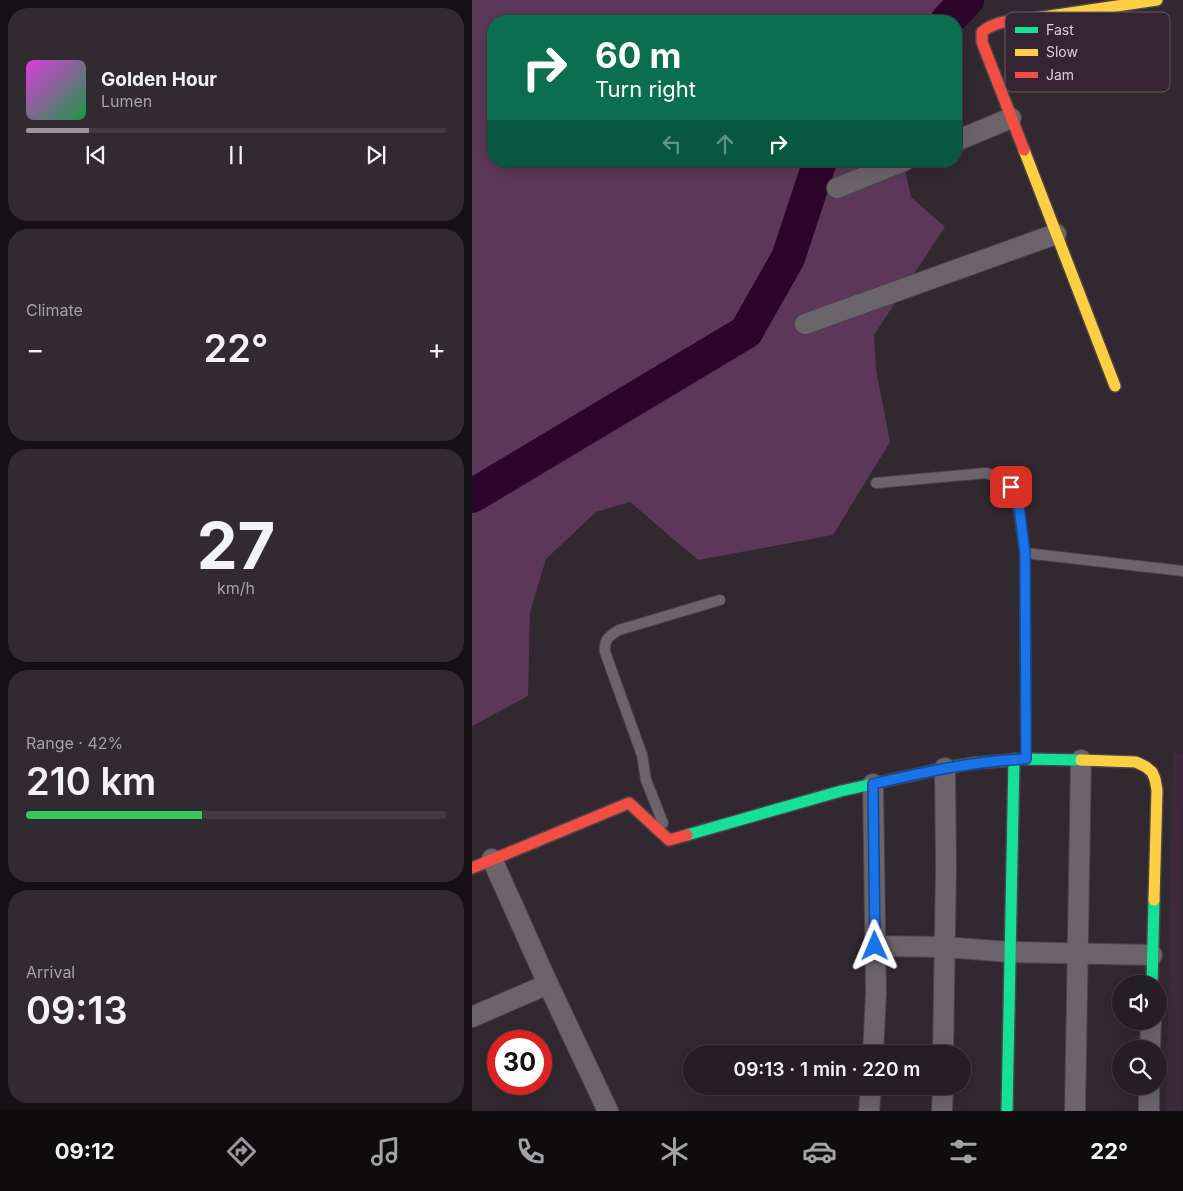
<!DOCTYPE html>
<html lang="en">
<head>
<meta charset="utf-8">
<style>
	:root { --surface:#251e24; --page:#312b31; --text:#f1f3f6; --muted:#a3a2a6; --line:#423c41; --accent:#a0959e }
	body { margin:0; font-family:Inter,sans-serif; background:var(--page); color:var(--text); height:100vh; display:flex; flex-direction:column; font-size:19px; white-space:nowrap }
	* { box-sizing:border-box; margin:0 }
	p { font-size:16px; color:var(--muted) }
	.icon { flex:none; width:28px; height:28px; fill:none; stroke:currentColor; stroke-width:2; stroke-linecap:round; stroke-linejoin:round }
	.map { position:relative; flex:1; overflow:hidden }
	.panel { display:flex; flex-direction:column; gap:8px; padding:8px; background:#141014; width:472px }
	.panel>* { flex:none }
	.hud { position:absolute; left:15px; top:15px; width:475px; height:152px; border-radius:20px; box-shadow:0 5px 20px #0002,0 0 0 1px var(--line); background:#0b6e4f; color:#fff; overflow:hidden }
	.fabs { position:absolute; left:640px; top:975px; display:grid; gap:10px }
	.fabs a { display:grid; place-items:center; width:55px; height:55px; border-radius:50%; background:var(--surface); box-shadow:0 5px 20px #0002,0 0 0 1px var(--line); font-size:25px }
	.speed { position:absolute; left:15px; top:1030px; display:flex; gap:10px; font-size:25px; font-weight:700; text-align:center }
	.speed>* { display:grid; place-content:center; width:65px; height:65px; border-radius:50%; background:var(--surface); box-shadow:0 5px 20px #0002,0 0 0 1px var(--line); line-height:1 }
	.speed .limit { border:8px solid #d22; background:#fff; color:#111 }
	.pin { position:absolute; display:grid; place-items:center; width:42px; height:42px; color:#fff; margin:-21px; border-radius:10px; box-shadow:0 2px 8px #0006 }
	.me { position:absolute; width:55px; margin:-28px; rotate:359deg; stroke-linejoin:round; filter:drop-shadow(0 0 4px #0008) }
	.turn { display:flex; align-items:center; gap:18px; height:105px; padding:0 25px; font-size:22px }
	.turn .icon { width:65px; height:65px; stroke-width:2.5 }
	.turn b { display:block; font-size:35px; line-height:42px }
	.lanes { display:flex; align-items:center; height:48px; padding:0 25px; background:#0003; justify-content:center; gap:25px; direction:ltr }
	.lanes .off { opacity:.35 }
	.big { font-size:38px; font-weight:600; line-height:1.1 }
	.panel .tile { flex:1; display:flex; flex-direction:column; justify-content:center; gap:8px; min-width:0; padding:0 18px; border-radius:20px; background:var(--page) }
	.panel .dial { align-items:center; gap:0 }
	.dial b { font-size:65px; line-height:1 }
	.song { display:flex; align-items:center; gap:15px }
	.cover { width:60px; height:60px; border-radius:8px; background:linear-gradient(135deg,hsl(300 70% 55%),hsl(140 70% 35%)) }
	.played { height:5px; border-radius:2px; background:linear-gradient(90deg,var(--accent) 15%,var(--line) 15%) }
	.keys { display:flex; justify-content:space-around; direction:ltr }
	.heat { display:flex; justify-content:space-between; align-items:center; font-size:28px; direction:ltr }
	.charge { height:8px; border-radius:4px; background:linear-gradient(90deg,#34c759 42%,var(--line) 0) }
	.trip { position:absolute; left:211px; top:1045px; width:288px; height:50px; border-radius:25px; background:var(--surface); box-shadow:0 5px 20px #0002,0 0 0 1px var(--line); font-weight:600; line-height:50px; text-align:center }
	.tabs { display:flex; height:80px; justify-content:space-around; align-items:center; background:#0f0c0e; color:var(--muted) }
	.tabs .icon { width:35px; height:35px }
	.tabs .selected { color:var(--accent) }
	.tabs b { font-size:22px; color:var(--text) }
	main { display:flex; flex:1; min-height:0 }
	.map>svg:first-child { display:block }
</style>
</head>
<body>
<main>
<section class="panel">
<div class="tile">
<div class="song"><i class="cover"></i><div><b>Golden Hour</b><p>Lumen</p></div></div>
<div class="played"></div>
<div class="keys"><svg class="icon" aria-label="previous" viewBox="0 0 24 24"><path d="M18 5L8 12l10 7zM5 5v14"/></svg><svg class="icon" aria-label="pause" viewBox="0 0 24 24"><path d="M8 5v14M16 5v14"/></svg><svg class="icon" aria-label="next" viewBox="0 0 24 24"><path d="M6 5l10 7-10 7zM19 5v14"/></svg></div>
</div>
<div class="tile"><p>Climate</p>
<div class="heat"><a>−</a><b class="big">22°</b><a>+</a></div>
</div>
<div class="tile dial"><b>27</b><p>km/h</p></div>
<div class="tile"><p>Range · 42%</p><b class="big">210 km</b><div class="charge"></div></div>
<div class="tile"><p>Arrival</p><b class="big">09:13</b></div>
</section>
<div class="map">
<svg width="711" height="1111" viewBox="0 0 711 1111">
	<rect width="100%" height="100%" fill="#312830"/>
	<polygon fill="#3d293b" points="701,753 711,753 710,1111 694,1111"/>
	<polygon fill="#5c3759" points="0,0 509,0 498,20 484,40 484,21 21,21 21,161 431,161 439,197 473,227 402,335 404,369 418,442 361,535 226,560 158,502 124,512 74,559 58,612 56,696 0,726"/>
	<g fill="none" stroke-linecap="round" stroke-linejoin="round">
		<g stroke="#2d052b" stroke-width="34">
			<polyline points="475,21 495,0"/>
			<polyline points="0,496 274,332 316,258 348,161"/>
		</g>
		<g stroke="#4b444a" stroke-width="12">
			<g id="lane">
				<polyline points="404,483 514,473 529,478 539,487 545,499 553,553 554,758"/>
				<polyline points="553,553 711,571"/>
				<path d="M191,823L174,780L170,755L133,652C132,639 136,637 147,630L248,600"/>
			</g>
		</g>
		<g stroke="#4b444a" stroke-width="22">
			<g id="street">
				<polyline points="484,141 539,118"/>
				<polyline points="365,188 432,161"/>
				<polyline points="333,324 584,234"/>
				<polyline points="20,859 76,984 136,1111"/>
				<polyline points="403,946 472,947 538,952 680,955"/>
				<polyline points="0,1017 76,984"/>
				<polyline points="678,1049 679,1021"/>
				<polyline points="401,1054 404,993 401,784"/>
				<polyline points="471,1054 474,867 473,768"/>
				<polyline points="397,1111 399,1086"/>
				<polyline points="470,1111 471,1086"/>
				<polyline points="603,1111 609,760"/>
				<polyline points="677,1111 677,1086"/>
			</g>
		</g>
		<g stroke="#4b444a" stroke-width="14">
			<g id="fast">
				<polyline points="215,835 369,791 473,768 503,763 554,759 609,760"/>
				<polyline points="680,984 682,900"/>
				<polyline points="535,1111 542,759"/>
			</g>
		</g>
		<g stroke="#4b444a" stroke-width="14">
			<g id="slow">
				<polyline points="564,18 685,0"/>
				<polyline points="552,150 643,386"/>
				<polyline points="609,760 664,762 674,767 680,772 683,779 685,790 682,900"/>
			</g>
		</g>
		<g stroke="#4b444a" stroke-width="14">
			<g id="jam">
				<path d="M552,150L510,42V32C524,20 546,20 564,18"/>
				<polyline points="0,868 157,803 197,840 215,835"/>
			</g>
		</g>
		<use href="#lane" stroke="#6c646b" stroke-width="10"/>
		<use href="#street" stroke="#6c646b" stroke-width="20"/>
		<use href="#fast" stroke="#16e098" stroke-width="11"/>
		<use href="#slow" stroke="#ffcf43" stroke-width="11"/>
		<use href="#jam" stroke="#f24e42" stroke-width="11"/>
	</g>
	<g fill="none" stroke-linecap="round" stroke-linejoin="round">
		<g stroke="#114b97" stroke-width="12">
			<path id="route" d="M403,946L401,784C453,772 501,761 554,759L553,553L546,499L539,487"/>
		</g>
		<use href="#route" stroke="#1a73e8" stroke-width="9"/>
	</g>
	<rect x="533" y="12" width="165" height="80" rx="8" fill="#352433" stroke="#675865" stroke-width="1"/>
	<rect x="543" y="27" width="23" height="6" fill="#16e098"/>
	<rect x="543" y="49" width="23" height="7" fill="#ffcf43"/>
	<rect x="543" y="72" width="23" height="6" fill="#f24e42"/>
	<g font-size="14" fill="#dbd0da">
		<text x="574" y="35">Fast</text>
		<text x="574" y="57">Slow</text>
		<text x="574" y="80">Jam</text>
	</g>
</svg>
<div class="fabs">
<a><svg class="icon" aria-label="sound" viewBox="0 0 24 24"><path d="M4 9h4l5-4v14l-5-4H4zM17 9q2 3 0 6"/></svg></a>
<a><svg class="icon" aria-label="search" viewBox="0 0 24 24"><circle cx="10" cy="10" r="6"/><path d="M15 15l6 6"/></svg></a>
</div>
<div class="speed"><div class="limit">30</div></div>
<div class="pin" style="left:539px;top:487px;background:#d93025"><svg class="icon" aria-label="arrive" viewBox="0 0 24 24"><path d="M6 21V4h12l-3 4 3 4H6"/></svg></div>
<svg class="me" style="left:403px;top:946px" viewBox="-20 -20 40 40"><path d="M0-17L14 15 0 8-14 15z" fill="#1a73e8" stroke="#fff" stroke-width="4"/></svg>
<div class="trip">09:13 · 1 min · 220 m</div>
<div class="hud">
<div class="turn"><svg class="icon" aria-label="right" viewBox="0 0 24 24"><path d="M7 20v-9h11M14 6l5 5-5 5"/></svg><div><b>60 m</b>Turn right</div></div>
<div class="lanes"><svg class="icon off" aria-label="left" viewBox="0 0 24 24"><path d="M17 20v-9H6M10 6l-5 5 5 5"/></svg><svg class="icon off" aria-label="ahead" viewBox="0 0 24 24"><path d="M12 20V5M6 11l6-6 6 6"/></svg><svg class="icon" aria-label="right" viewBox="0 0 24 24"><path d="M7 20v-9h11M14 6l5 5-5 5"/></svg></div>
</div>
</div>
</main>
<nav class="tabs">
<b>09:12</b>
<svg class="icon selected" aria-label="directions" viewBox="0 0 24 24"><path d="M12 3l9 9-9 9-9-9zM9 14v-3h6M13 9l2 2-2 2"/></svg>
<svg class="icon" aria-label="music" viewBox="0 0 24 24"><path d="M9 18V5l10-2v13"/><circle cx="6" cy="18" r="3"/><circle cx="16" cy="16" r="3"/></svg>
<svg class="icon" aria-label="phone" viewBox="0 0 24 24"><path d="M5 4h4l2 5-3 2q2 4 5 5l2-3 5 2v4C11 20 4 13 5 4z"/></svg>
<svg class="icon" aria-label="climate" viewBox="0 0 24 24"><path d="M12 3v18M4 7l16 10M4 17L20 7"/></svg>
<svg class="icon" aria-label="car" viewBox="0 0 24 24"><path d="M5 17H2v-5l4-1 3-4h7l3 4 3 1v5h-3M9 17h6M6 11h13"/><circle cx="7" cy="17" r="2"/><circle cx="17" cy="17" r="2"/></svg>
<svg class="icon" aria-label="filters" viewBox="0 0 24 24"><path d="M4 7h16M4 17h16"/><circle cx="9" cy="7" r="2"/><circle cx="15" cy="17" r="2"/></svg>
<b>22°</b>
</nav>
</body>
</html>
